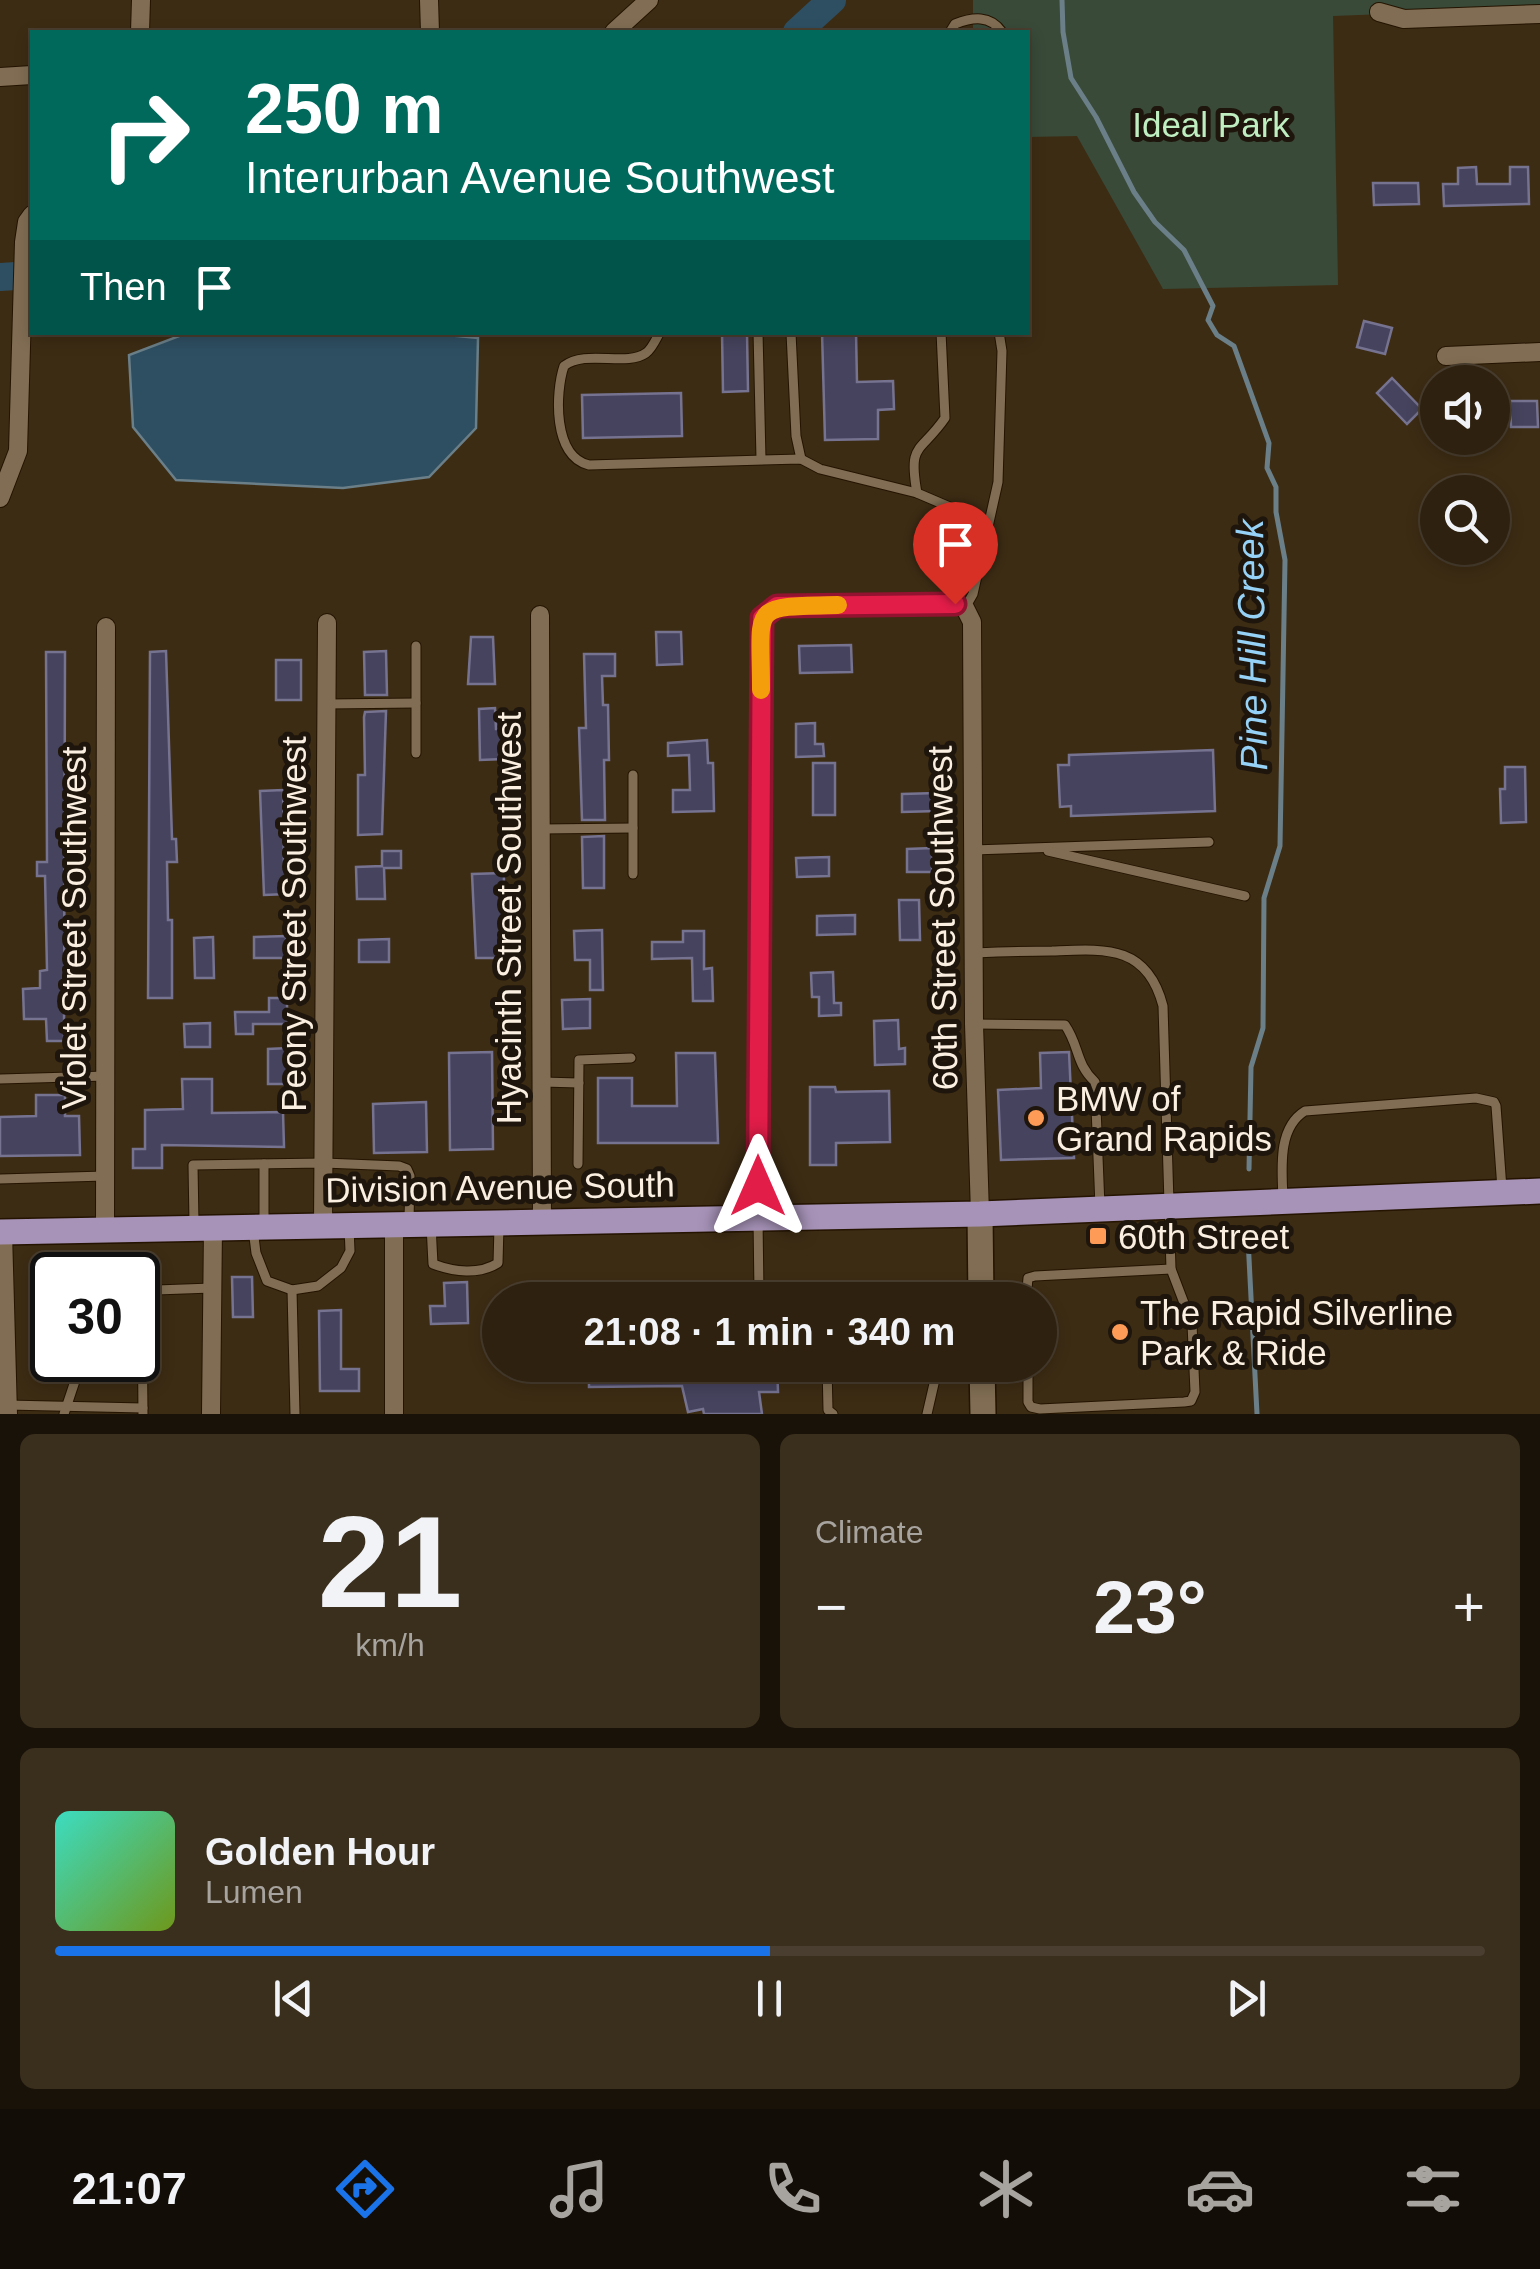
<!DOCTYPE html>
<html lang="en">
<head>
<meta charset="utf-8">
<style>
	:root { --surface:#2e210f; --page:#3a2e1d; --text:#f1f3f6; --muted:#a7a39e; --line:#493e2f; --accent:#1a73e8 }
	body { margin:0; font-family:Helvetica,sans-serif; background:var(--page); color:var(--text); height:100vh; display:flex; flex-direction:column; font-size:38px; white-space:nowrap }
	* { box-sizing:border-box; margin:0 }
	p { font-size:32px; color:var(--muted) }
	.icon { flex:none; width:55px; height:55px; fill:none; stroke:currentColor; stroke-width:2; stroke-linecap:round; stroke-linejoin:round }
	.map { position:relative; height:1414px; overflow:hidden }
	.details { display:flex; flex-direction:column; gap:20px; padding:20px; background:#191208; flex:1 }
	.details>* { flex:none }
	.hud { position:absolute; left:30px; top:30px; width:1000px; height:305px; border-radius:0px; box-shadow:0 5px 15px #0003,0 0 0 2px var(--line); background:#00695c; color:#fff; overflow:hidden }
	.tools { position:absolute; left:1420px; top:365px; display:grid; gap:20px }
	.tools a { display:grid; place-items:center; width:90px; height:90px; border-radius:50%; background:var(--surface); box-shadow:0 5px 15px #0003,0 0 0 2px var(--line); font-size:50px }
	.speed { position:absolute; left:30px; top:1252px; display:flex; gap:20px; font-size:50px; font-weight:700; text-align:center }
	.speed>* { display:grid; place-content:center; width:130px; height:130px; border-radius:50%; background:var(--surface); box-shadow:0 5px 15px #0003,0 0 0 2px var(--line); line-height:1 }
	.speed .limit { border:5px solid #111; border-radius:15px; background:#fff; color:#111 }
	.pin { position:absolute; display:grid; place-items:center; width:85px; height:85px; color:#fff; margin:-102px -42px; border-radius:50% 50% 50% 0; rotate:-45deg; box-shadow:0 0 10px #0007 }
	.pin .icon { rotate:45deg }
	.me { position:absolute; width:110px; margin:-55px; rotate:0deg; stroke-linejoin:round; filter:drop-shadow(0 0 8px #0008) }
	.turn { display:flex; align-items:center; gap:35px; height:210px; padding:0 50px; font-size:45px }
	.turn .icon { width:130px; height:130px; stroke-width:2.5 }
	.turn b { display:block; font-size:70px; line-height:85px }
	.then { display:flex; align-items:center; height:95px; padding:0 50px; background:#0003; gap:20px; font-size:38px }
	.big { font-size:75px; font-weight:700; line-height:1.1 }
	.details .tile { flex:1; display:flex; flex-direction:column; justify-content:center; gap:15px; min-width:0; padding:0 35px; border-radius:15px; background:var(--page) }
	.details .dial { align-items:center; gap:0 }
	.dial b { font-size:130px; line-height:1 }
	.song { display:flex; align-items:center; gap:30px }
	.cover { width:120px; height:120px; border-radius:15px; background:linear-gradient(135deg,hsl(170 70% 55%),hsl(80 70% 35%)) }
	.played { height:10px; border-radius:5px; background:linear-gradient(90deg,var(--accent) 50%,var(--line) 50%) }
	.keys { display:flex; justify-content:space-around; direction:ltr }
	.heat { display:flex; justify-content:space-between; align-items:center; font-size:55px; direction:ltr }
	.details .tiles { flex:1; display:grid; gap:20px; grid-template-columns:1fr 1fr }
	.tile:last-child { grid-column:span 2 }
	.trip { position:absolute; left:482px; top:1282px; width:575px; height:100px; border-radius:50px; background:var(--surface); box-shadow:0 5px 15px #0003,0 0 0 2px var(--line); font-weight:700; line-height:100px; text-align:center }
	.tabs { display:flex; height:160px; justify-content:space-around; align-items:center; background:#120d06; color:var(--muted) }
	.tabs .icon { width:70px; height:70px }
	.tabs .active { color:var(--accent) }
	.tabs b { font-size:45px; color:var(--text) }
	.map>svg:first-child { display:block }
</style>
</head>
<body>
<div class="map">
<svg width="1540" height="1414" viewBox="0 0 1540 1414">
	<rect width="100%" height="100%" fill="#3d2c14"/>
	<polygon fill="#394a39" points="973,0 1540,0 1540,8 1333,16 1338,285 1163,289 1077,136 1028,137 1028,32 973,32"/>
	<polygon fill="#2e4f62" stroke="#6b7f88" stroke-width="2.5" points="416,332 478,338 476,428 429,477 343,488 176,480 133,427 129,355 187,333"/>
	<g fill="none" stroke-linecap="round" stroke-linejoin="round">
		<g stroke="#6b7f88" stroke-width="5">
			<polyline points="1062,0 1063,32 1071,78 1096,117 1134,192 1155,222 1184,250 1213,306 1208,320 1217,335 1234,346 1269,443 1267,468 1276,487 1276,512 1285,560 1280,846 1264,898 1263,1028 1251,1067 1249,1169"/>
			<polyline points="1248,1239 1257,1414"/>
		</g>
		<g stroke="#2e4f62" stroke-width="28">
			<polyline points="797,32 832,0"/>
			<polyline points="0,277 32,275"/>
		</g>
	</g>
	<g fill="#46435e" stroke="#767391" stroke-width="2.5">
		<polygon points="1476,167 1477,184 1510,184 1510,167 1528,167 1529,204 1444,206 1443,184 1458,184 1458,168"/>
		<polygon points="1373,183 1418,183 1419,204 1374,205"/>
		<polygon points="1364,321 1392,328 1385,354 1357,347"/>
		<polygon points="722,332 747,332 748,391 723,392"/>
		<polygon points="822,332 856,332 857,382 893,381 894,409 878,410 878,439 825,440"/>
		<polygon points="1392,378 1422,409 1407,424 1377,393"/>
		<polygon points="681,393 682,436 583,438 582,395"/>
		<polygon points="1510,401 1537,401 1538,427 1511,427"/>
		<polygon points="656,632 681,632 682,664 657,665"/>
		<polygon points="471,637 493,637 495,684 468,684"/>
		<polygon points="851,645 852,672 800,673 799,646"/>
		<polygon points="166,651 172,839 176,839 177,862 167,862 168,920 172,920 172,998 148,998 150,652"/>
		<polygon points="386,651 387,695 365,695 364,652"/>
		<polygon points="46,652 65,652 64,1041 47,1041 46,1019 24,1019 23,989 40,988 40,971 47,970 45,876 37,876 37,862 47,862"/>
		<polygon points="584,654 615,654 615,676 602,676 603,705 608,705 609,760 604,760 605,820 582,820 579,728 586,728"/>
		<rect x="276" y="660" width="25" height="40"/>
		<polygon points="495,708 496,729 504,729 504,759 480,760 479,709"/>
		<polygon points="386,711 382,834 358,835 358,775 365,775 364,717 365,712"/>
		<polygon points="815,723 815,744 823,744 824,756 796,757 796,724"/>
		<polygon points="707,740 708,763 713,763 714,811 673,812 673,790 690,790 689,755 668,756 668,743"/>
		<polygon points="1213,750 1215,811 1071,816 1071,806 1060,807 1058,765 1069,765 1069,755"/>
		<rect x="813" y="763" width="22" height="52"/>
		<polygon points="1505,767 1525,767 1526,822 1501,823 1500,789 1505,789"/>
		<polygon points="283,790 284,871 288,871 288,894 264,895 260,791"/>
		<polygon points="937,793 937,811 902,812 902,794"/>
		<polygon points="604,836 604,888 583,888 582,837"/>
		<polygon points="932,848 932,872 907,872 907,849"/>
		<polygon points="382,851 401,851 401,868 384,868 385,899 357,899 356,867 382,866"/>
		<polygon points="829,857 829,876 797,877 796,858"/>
		<polygon points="504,873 503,958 476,958 472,874"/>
		<polygon points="899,900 919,900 920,940 900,940"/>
		<polygon points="855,915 855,934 817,935 817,916"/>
		<polygon points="602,930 603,990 590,990 590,960 575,960 574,931"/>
		<polygon points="683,931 704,931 704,969 712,968 713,1001 693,1001 692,958 652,959 652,942 683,942"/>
		<polygon points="286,936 286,958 254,958 254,937"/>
		<polygon points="213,937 214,978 195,978 194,938"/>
		<polygon points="389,939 389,962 359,962 359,940"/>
		<polygon points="833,972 834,1003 841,1003 841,1015 819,1016 819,997 812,997 811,973"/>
		<polygon points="269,998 287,998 287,1024 253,1024 253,1034 236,1034 235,1012 269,1012"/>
		<polygon points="590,999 590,1028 563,1029 562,1000"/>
		<polygon points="898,1020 899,1049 905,1048 905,1064 875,1065 874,1021"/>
		<polygon points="210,1023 210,1047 185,1047 184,1024"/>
		<polygon points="288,1048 288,1084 268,1084 268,1049"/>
		<polygon points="492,1052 493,1149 450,1150 449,1053"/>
		<polygon points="1069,1052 1074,1158 1001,1160 998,1090 1041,1088 1040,1053"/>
		<polygon points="676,1053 715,1053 718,1143 598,1143 598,1078 632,1078 632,1106 677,1106"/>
		<polygon points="182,1079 212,1079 212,1113 283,1112 284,1147 162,1145 162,1168 133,1168 133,1149 145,1149 145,1110 183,1109"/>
		<polygon points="810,1087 835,1087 836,1092 889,1091 890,1142 836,1143 836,1165 810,1165"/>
		<polygon points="36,1095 65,1095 65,1116 79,1116 80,1155 0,1156 0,1117 36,1116"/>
		<polygon points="426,1102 427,1152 374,1153 373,1104"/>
		<polygon points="232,1277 252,1277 253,1317 233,1317"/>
		<polygon points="467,1282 468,1323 431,1324 430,1306 445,1306 444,1283"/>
		<polygon points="341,1310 341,1369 359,1369 359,1391 320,1391 319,1311"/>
		<polygon points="589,1365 777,1365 778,1392 759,1392 762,1414 704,1414 703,1409 688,1412 682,1386 589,1387"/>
	</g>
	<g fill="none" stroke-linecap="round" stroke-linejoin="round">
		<g stroke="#241400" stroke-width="11">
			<g id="lane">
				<path d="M950,32L955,24C973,17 990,15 1002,32"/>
				<path d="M660,332C656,339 652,349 646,353C626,367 586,349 564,366C555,393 553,457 589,465L801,459L820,469L917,493L959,511L972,529L976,573"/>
				<polyline points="758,332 761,459"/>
				<polyline points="791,333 796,436 801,459"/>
				<path d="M917,493C908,442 920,454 945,418L941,332"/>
				<polyline points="965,608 973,594 998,482 1002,351 999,332"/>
				<polyline points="416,646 416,753"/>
				<polyline points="327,704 416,703"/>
				<polyline points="541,829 633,828"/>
				<polyline points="973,850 1209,842"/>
				<polyline points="1048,851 1245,896"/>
				<polyline points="633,874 633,775"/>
				<path d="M974,1024L1065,1025C1080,1047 1075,1063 1095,1082L1100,1207"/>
				<polyline points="0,1079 106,1076"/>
				<polyline points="542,1082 579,1083"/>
				<polyline points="578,1164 579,1060 631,1058"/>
				<polyline points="0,1179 105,1176"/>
				<path d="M1283,1199C1282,1170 1277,1128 1305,1111L1476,1098L1494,1102L1496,1106L1502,1189"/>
				<polyline points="758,1219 759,1293 805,1291 818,1300"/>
				<polyline points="194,1223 193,1165 324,1163 399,1166 407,1169 410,1176 409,1220"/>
				<path d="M431,1225L433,1264C454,1272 479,1275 498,1263L499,1226"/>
				<polyline points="264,1226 264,1164"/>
				<polyline points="253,1229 256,1253 267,1281 292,1290 318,1286 341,1268 350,1251 349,1227"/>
				<polyline points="292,1290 295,1414"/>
				<polyline points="678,1295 759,1293"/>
				<polyline points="1026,1300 1028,1278 1035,1276 1171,1269"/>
				<polyline points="827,1365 828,1410 833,1414"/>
				<path d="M934,1365L936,1375L1028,1371V1402L1031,1407L1040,1409L1184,1402L1191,1401L1195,1392L1192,1324L1171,1269L1163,1006C1147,944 1104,949 1052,951C1026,951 1000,952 974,953"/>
				<polyline points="7,1405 143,1408"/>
				<polyline points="64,1414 80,1366 86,1360"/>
				<polyline points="143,1414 142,1300 156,1290 212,1288"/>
				<polyline points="927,1414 936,1375"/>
			</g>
		</g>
		<g stroke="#241400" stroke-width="20">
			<g id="street">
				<polyline points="429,0 430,32"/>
				<polyline points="1379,12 1404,19 1540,14"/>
				<polyline points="140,32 141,0"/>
				<polyline points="614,32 649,0"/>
				<polyline points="0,77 32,75"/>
				<polyline points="1446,356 1540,352"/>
				<polyline points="0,498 18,451 24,242 27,222 32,215"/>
				<polyline points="540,615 542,1220"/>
				<polyline points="758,1217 762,618 777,607 949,603 965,608 972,622 974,1024 980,1214"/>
				<polyline points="323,1225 327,623"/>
				<polyline points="105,1230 106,627"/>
				<polyline points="3,1232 8,1414"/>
				<polyline points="211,1414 213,1227"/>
				<polyline points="394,1414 394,1223"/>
			</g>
		</g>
		<g stroke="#241400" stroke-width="28">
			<g id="secondary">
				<polyline points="980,1214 981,1300"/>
				<polyline points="982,1365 983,1414"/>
			</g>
		</g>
		<g stroke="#241400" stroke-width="28">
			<polyline id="primary" points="0,1232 980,1214 1540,1191"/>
		</g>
		<use href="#lane" stroke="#806d53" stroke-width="9"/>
		<use href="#street" stroke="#806d53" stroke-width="18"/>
		<use href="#secondary" stroke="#806d53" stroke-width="25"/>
		<use href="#primary" stroke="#a793b8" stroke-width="25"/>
	</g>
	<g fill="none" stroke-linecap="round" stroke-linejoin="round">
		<g stroke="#92132f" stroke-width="25">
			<polyline id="route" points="758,1186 762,618 777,606 955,604"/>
		</g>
		<use href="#route" stroke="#e11d48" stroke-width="18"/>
		<path stroke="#f59e0b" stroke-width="18" d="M761,690C761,603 748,607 838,605"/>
	</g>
	<g fill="#fe9c57" stroke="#1e160c" stroke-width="4">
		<circle cx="1036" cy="1118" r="10"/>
		<rect x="1088" y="1226" width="20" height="20" rx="5"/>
		<circle cx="1120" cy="1332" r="10"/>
	</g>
	<g text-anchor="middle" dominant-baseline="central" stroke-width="10" stroke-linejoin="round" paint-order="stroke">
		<g font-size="35" fill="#bfefc1" stroke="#1e160c">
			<text x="1211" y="124">Ideal Park</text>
		</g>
		<g font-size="35" fill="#faefe0" stroke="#1e160c">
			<text transform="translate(508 918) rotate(-90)">Hyacinth Street Southwest</text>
			<text transform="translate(942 918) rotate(-91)">60th Street Southwest</text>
			<text transform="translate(293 924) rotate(-90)">Peony Street Southwest</text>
			<text transform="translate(73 928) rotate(-90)">Violet Street Southwest</text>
			<text transform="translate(500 1187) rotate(-1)">Division Avenue South</text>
		</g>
		<g font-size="35" fill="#faefe0" stroke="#1e160c" text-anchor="start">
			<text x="1056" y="1098">BMW of<tspan x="1056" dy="40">Grand Rapids</tspan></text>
			<text x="1118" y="1236">60th Street</text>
			<text x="1140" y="1312">The Rapid Silverline<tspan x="1140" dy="40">Park &amp; Ride</tspan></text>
		</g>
		<g font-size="38" font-style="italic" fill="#96d2f7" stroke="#1e160c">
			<text transform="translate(1252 645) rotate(-91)">Pine Hill Creek</text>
		</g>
	</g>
</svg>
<div class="tools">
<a><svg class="icon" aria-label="sound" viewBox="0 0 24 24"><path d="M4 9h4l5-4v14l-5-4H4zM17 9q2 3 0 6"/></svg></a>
<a><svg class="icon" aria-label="search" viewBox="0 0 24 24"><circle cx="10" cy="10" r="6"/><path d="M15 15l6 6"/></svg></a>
</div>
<div class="speed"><div class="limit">30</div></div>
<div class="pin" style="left:955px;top:604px;background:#d93025"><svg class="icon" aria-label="arrive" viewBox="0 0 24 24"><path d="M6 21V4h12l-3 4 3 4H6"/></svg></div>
<svg class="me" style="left:758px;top:1186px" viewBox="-20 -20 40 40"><path d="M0-17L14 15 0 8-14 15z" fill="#e11d48" stroke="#fff" stroke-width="4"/></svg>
<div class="trip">21:08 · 1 min · 340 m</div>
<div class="hud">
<div class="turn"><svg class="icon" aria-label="right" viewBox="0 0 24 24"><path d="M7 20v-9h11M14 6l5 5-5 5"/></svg><div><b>250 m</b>Interurban Avenue Southwest</div></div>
<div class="then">Then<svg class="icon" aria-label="arrive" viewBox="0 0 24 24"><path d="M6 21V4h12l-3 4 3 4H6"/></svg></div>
</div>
</div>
<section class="details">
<div class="tiles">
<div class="tile dial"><b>21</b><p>km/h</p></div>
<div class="tile"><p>Climate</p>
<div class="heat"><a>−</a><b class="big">23°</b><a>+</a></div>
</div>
<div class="tile">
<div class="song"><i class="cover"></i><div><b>Golden Hour</b><p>Lumen</p></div></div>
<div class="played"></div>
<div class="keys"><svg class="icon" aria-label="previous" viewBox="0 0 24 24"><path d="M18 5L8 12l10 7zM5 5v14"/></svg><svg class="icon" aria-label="pause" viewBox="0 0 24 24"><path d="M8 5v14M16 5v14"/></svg><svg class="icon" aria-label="next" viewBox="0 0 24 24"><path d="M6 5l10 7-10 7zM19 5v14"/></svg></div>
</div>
</div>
</section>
<nav class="tabs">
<b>21:07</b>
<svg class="icon active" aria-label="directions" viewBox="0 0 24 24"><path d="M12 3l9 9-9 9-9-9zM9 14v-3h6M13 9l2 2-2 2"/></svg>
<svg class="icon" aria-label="music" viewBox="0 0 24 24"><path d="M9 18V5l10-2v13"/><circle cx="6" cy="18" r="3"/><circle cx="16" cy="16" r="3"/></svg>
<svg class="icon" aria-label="phone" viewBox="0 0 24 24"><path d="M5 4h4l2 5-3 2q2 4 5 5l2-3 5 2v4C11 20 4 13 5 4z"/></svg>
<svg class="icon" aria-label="climate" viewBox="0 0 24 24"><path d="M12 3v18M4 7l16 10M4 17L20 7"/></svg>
<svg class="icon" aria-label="car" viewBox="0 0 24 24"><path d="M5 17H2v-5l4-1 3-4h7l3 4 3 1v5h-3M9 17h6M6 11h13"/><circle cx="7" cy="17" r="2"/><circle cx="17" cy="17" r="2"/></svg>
<svg class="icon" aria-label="filters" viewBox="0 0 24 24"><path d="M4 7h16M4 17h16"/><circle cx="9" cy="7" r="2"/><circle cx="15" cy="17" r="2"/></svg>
</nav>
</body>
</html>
